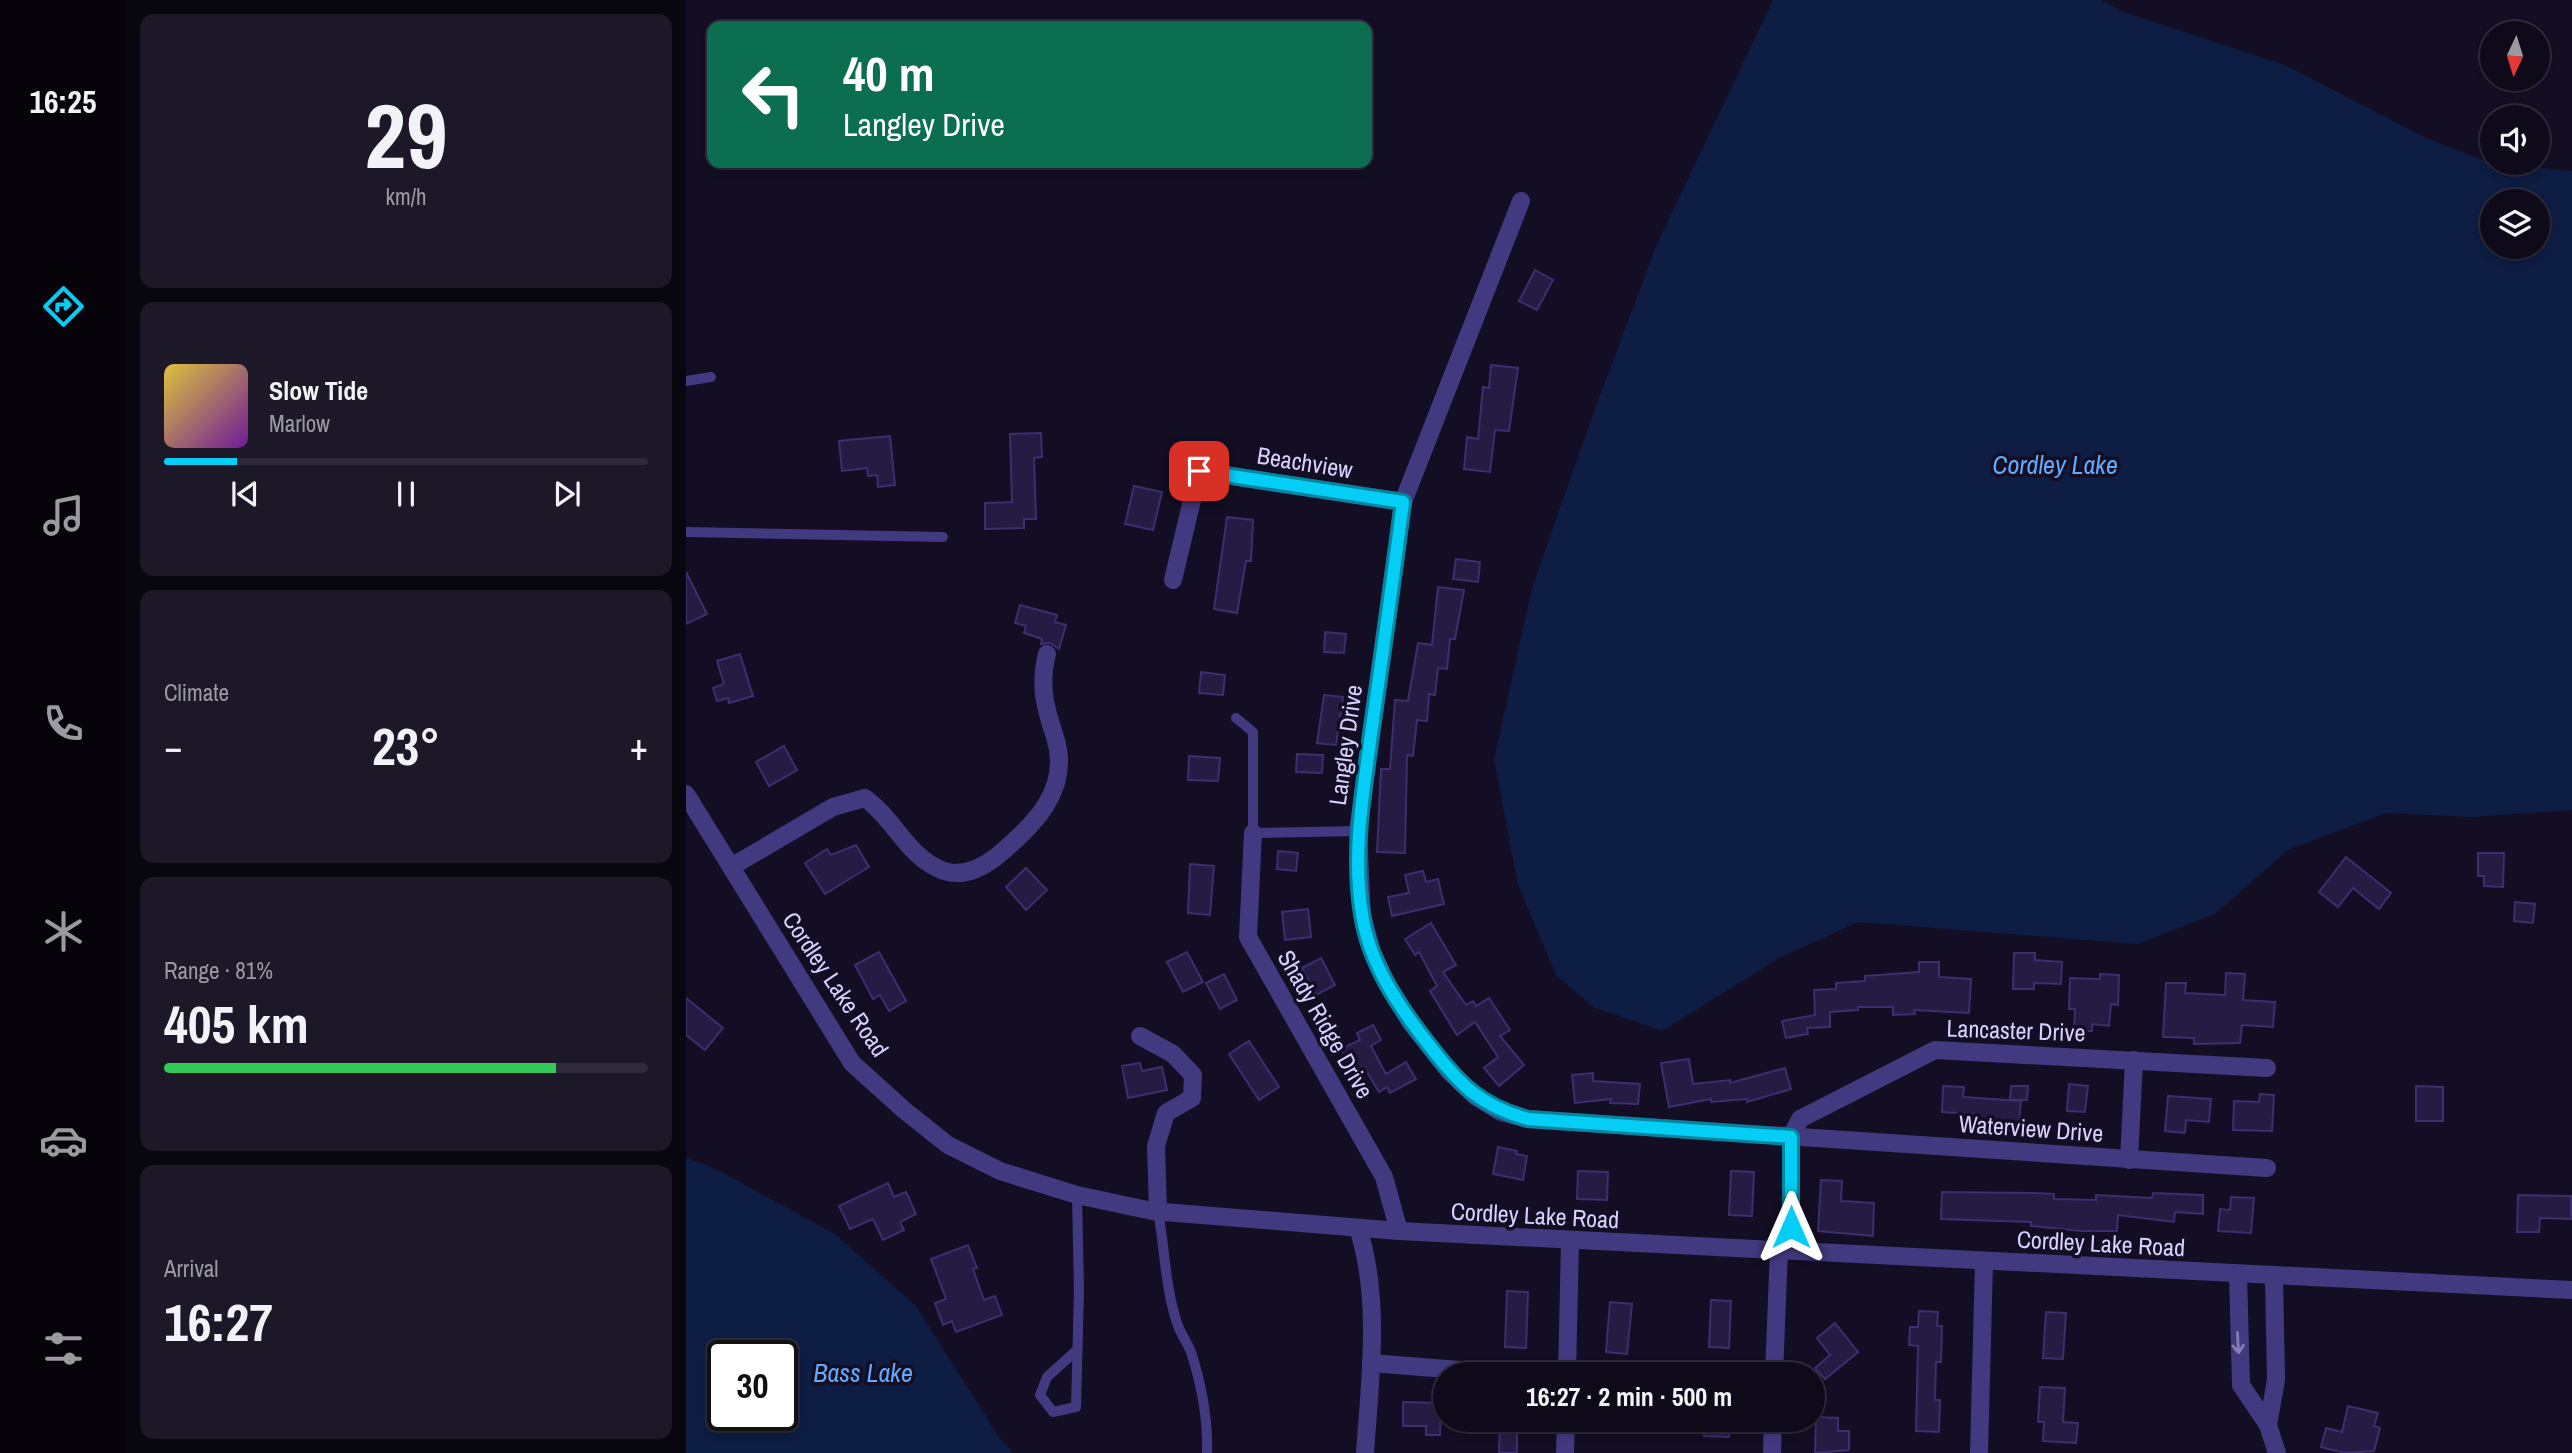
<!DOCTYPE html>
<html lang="en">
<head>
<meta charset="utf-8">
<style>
	:root { --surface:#0e0a1a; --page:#1c1827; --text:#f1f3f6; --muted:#9b9aa2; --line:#2e2b39; --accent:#05cef6 }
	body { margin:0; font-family:"Archivo Narrow",sans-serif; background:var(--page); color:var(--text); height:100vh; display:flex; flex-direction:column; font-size:26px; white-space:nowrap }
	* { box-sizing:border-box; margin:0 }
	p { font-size:23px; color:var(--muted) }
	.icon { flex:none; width:38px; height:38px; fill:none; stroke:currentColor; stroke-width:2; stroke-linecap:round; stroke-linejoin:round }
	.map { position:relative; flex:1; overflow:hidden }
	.panel { display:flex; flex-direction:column; gap:14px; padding:14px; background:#08060e; width:560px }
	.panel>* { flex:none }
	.hud { position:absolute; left:21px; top:21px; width:665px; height:147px; border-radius:14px; box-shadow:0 4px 10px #0003,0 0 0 2px var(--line); background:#0b6e4f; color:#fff; overflow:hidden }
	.needle { width:46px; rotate:184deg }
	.tools { position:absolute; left:1794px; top:21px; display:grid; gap:14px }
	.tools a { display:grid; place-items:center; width:70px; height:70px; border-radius:50%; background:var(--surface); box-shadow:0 4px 10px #0003,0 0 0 2px var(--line); font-size:35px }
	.speed { position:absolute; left:21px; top:1340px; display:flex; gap:14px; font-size:35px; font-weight:700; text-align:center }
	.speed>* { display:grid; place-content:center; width:91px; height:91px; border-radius:50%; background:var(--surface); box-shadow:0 4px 10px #0003,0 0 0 2px var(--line); line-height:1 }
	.speed .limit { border:4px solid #111; border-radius:10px; background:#fff; color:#111 }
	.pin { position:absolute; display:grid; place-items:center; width:60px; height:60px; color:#fff; margin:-30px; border-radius:14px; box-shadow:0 4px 10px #0006 }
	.me { position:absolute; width:77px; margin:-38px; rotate:0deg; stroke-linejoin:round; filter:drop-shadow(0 0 5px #0008) }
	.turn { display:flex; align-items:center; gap:24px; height:147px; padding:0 21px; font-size:32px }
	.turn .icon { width:91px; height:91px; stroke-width:2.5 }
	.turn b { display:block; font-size:49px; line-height:60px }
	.big { font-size:52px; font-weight:700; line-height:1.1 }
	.panel .widget { flex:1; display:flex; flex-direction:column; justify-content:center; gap:10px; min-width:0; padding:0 24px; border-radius:14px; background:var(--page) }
	.panel .dial { align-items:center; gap:0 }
	.dial b { font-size:91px; line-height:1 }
	.song { display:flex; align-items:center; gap:21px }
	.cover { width:84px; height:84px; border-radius:10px; background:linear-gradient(135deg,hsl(50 70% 55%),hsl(280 70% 35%)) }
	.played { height:7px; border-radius:4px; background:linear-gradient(90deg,var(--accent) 15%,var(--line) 15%) }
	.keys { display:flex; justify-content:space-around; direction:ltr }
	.heat { display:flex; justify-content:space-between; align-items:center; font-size:38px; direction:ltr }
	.charge { height:10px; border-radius:5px; background:linear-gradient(90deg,#34c759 81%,var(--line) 0) }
	.trip { position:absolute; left:747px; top:1362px; width:392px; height:70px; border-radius:35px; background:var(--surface); box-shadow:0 4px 10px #0003,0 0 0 2px var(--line); font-weight:700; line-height:70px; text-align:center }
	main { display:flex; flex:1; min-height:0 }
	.menu { display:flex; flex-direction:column; width:126px; justify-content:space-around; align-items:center; background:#06040a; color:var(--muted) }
	.menu .icon { width:49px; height:49px }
	.menu .on { color:var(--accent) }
	.menu b { font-size:32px; color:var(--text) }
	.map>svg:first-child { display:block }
</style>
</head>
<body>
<main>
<nav class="menu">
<b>16:25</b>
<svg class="icon on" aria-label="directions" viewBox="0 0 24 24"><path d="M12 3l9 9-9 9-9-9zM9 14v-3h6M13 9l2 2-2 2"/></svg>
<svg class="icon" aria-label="music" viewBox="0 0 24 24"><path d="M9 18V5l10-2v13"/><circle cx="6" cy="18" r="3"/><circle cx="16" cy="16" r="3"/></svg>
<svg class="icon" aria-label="phone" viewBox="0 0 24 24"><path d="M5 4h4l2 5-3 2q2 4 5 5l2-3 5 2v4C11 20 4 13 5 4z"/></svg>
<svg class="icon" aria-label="climate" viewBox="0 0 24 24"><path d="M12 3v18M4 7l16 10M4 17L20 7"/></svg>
<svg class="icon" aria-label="car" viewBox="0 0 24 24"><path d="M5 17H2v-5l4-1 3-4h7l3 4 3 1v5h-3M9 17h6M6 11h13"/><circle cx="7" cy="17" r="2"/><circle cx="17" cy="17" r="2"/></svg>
<svg class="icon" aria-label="filters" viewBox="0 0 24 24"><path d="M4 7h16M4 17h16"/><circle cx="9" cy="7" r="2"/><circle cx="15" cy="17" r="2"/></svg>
</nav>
<section class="panel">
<div class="widget dial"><b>29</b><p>km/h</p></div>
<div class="widget">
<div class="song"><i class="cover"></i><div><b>Slow Tide</b><p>Marlow</p></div></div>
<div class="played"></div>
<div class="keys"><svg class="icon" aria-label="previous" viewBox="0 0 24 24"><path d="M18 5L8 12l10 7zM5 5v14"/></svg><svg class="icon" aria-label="pause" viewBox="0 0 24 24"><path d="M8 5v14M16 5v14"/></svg><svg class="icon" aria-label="next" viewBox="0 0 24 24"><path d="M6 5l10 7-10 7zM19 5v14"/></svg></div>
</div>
<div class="widget"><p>Climate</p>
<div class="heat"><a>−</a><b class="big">23°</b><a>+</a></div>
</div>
<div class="widget"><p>Range · 81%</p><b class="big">405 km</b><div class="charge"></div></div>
<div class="widget"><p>Arrival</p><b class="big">16:27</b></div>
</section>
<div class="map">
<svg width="1886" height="1453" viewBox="0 0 1886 1453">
	<rect width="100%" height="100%" fill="#130e23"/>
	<g fill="#0d1d43" fill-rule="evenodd">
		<path d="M1087,0H1415L1435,11L1599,65L1742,139L1802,162L1886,171V810L1786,817L1700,813L1602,850L1529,914L1452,944L1172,922L1095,957L976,1031L907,1007L870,975L832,885L808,760L846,588L907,414L971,244ZM1806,201H1852V247H1806Z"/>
		<path d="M0,1158L28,1168L149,1234L230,1306L313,1437L327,1453H0ZM37,1356H96V1416H37Z"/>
	</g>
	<g fill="#261b43" stroke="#3e2d6f" stroke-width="2">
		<polygon points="849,270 867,280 851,310 833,301"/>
		<polygon points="805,365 832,368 823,431 809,430 804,472 778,469 781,437 792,439 797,387 803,388"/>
		<polygon points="355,433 356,457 348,458 350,519 338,519 338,528 299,529 299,503 326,502 324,434"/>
		<polygon points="204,436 209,485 192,487 191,475 182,476 181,468 156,471 153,441"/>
		<polygon points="448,486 476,492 467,530 439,524"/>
		<polygon points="541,517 567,520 565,561 560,561 551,613 528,609"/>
		<polygon points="770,559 794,562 792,582 767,579"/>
		<polygon points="0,572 21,614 0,624"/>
		<polygon points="752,587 778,590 769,639 764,639 761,669 752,668 749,695 743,694 741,721 731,720 727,756 721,755 719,853 691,852 695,769 704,769 709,700 722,701 732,643 746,645"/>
		<polygon points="334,605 371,615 369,622 380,625 373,649 364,643 355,644 356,639 338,633 340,626 329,623"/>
		<polygon points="639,632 660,634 658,653 638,652"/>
		<polygon points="54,654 67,696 43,703 42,698 31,701 27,688 38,684 31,661"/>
		<polygon points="515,672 539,675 537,695 513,693"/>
		<polygon points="638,695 657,697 650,745 631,743"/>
		<polygon points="98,746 111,770 83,786 70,762"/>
		<polygon points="611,754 637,755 636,773 610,772"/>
		<polygon points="503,756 534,758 532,781 502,780"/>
		<polygon points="170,845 183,867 139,894 119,863 141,849 145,855"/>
		<polygon points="592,851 612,853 610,871 591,869"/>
		<polygon points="1792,853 1818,853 1817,887 1798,886 1798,876 1792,876"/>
		<polygon points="1660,857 1705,893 1693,909 1667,888 1652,907 1633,892"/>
		<polygon points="504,864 528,866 524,915 502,913"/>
		<polygon points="340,868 361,890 340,910 320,887"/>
		<polygon points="737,871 740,882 752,879 758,904 706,916 702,897 723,893 719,875"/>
		<polygon points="1829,902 1849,904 1847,923 1828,921"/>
		<polygon points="622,909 625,937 599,940 596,912"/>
		<polygon points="745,923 770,965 757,972 780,1005 787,1001 790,1006 803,998 824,1030 814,1036 838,1065 813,1086 798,1068 812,1057 789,1022 771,1035 744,991 751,986 733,952 729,955 719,939"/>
		<polygon points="193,952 220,1001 203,1011 194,995 187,999 169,965"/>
		<polygon points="501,952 517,982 497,992 481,962"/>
		<polygon points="1328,953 1349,953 1349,960 1376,962 1375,984 1348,983 1348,989 1327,989"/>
		<polygon points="635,958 649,985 630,995 616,968"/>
		<polygon points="1233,962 1253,962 1253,977 1285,979 1283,1013 1228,1010 1229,1014 1207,1015 1207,1007 1172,1007 1172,1010 1144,1012 1144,1027 1121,1028 1122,1034 1100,1038 1096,1021 1129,1015 1128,990 1150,989 1150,983 1179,981 1179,976 1233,972"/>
		<polygon points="1540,973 1559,974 1557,1000 1589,1002 1587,1027 1556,1025 1554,1043 1508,1044 1508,1038 1477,1037 1480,983 1500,983 1499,993 1539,995"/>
		<polygon points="538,974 551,1000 534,1009 520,983"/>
		<polygon points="1414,974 1433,975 1432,1005 1425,1004 1423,1026 1406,1024 1406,1031 1388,1031 1389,1009 1383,1009 1384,978 1414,979"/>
		<polygon points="0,998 37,1028 19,1050 0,1035"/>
		<polygon points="687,1025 695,1040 685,1046 700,1074 720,1062 730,1079 704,1093 701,1087 693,1092 681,1072 670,1078 655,1049 674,1040 671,1033"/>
		<polygon points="563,1041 593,1087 573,1100 543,1054"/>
		<polygon points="1003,1059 1007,1084 1044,1080 1044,1083 1099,1068 1105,1089 1061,1102 1061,1099 1025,1102 1025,1099 983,1107 975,1063"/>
		<polygon points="454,1063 456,1071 476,1067 481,1090 442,1098 436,1066"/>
		<polygon points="907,1073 907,1081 954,1084 952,1104 924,1103 925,1099 889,1103 886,1075"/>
		<polygon points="1383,1084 1402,1086 1399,1112 1381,1111"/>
		<polygon points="1257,1086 1278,1087 1277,1097 1335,1101 1333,1123 1288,1121 1289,1114 1256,1112"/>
		<polygon points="1325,1086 1342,1086 1341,1100 1324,1100"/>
		<polygon points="1730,1086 1757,1087 1757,1121 1730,1121"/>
		<polygon points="1574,1094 1588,1095 1586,1131 1547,1130 1548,1101 1573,1102"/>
		<polygon points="1482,1096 1525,1099 1523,1122 1500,1120 1499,1133 1479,1131"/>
		<polygon points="812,1147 831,1151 830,1154 841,1156 837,1180 807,1174"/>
		<polygon points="892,1171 922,1172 921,1200 891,1199"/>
		<polygon points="1045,1171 1068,1172 1066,1216 1043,1215"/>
		<polygon points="1135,1180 1156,1181 1155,1201 1188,1203 1187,1236 1132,1231"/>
		<polygon points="202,1183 208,1197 220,1192 230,1214 214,1222 218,1230 197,1240 187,1219 164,1229 153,1206"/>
		<polygon points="1256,1192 1347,1193 1368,1194 1368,1199 1410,1200 1410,1195 1466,1198 1467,1193 1517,1195 1517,1214 1489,1212 1488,1222 1432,1215 1431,1231 1395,1231 1345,1226 1345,1222 1255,1219"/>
		<polygon points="1832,1195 1885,1196 1885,1219 1854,1218 1853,1232 1831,1232"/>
		<polygon points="1545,1197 1568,1198 1565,1233 1532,1231 1534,1209 1544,1210"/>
		<polygon points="282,1245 291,1268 287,1269 298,1300 309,1296 316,1315 270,1332 266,1321 257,1325 249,1303 260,1299 245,1259"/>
		<polygon points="821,1291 842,1292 840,1348 819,1347"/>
		<polygon points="1025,1300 1045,1301 1043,1348 1023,1347"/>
		<polygon points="924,1302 946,1304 941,1354 920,1352"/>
		<polygon points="1233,1311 1252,1312 1251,1326 1256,1326 1255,1362 1250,1362 1249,1400 1254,1400 1253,1432 1230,1431 1232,1346 1223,1345 1224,1327 1232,1327"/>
		<polygon points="1360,1312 1380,1313 1377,1359 1357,1358"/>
		<polygon points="1149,1323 1172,1352 1139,1379 1129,1368 1144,1355 1131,1338"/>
		<polygon points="1354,1387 1379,1388 1377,1422 1392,1423 1390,1443 1357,1441 1358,1422 1352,1422"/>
		<polygon points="717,1402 755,1403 754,1435 740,1435 740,1426 717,1426"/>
		<polygon points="1662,1406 1692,1413 1688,1426 1694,1428 1688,1451 1659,1453 1635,1447 1640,1428 1656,1432"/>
		<polygon points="1130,1417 1152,1418 1152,1431 1163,1431 1163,1450 1129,1453"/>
		<polygon points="814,1419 831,1419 831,1453 813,1453"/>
		<polygon points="1019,1419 1044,1419 1043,1437 1018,1436"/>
	</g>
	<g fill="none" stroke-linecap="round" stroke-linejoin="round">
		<g stroke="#413a81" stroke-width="10">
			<polyline points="0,381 25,377"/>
			<polyline points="0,532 257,537"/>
			<polyline points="550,718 567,732 567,833 672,831"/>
			<polyline points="391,1195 393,1290 390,1407 367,1412 354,1395 361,1377 391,1350"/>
			<path d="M472,1211C479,1249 479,1287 491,1323C494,1333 501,1342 505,1352C515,1383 522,1420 521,1453"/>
		</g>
		<g stroke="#413a81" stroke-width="18">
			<polyline points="835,201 717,502 672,831 676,915 686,952 701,984 725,1023 762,1070 789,1096 815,1112 842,1119 1581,1168"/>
			<polyline points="487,580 513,471 717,502"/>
			<polyline points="0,794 166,1063 218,1110 262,1145 314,1171 391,1195 466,1211 713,1231 1886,1290"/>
			<polyline points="567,833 562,937 698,1177 713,1231"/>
			<path d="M45,867L147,807L179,798C207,818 219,852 251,868C272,879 293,870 310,857C347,826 386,790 369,737C359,707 353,686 361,654"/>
			<polyline points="454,1036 487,1054 507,1075 506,1098 480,1113 470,1146 472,1211"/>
			<polyline points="1443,1160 1448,1060"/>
			<path d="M672,1228C695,1299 684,1380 679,1453"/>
			<polyline points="1552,1274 1555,1385 1582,1425 1591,1453"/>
			<polyline points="685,1363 824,1374"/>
			<polyline points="881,1374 884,1242"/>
			<polyline points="1088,1374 1093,1250 1105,1227 1105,1137 1114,1119 1249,1050 1581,1068"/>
			<polyline points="1582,1425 1590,1380 1588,1276"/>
			<polyline points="879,1453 880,1419"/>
			<polyline points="1086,1453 1087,1419"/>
			<polyline points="1293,1453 1298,1262"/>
		</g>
	</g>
	<defs><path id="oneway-shaft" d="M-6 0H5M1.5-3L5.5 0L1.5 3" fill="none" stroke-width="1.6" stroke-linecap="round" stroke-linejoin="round" transform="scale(1.75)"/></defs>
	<use stroke="#857eb9" href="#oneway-shaft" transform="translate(1552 1343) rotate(87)"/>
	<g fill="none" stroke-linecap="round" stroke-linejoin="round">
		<g stroke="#0386a0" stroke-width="18">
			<path id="route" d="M513,471L717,502C707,580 696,657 685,734C677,794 666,854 676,914C683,963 713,1007 743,1045C773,1084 794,1106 842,1119L1105,1137V1227"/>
		</g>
		<use href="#route" stroke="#05cef6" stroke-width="12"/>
	</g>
	<g text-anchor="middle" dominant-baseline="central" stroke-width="7" stroke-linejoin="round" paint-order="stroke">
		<g font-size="24" fill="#d9d1fe" stroke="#130e23">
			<text transform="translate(619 462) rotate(9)">Beachview</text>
			<text transform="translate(659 745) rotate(-82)">Langley Drive</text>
			<text transform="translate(150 984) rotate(56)">Cordley Lake Road</text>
			<text transform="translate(640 1024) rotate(60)">Shady Ridge Drive</text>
			<text transform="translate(1330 1030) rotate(2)">Lancaster Drive</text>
			<text transform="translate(1345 1128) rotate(4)">Waterview Drive</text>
			<text transform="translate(849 1215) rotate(3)">Cordley Lake Road</text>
			<text transform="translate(1415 1243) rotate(3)">Cordley Lake Road</text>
		</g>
		<g font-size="26" font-style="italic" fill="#61aafc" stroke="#130e23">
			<text x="1369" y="464">Cordley Lake</text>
			<text x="177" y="1372">Bass Lake</text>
		</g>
	</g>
</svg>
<div class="tools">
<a><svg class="needle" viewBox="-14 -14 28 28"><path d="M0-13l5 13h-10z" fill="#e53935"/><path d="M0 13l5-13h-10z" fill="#9b9aa2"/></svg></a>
<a><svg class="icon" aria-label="sound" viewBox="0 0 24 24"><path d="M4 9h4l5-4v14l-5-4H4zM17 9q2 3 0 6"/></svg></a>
<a><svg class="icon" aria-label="layers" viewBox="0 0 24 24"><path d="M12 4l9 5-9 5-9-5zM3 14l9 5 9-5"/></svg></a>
</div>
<div class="speed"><div class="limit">30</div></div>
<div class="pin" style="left:513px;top:471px;background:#d93025"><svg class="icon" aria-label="arrive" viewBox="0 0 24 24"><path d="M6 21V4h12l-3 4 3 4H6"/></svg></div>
<svg class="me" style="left:1105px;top:1227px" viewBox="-20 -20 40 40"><path d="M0-17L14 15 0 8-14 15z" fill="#05cef6" stroke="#fff" stroke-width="4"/></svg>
<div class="trip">16:27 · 2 min · 500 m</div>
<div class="hud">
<div class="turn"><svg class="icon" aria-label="left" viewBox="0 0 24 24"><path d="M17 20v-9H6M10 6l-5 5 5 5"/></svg><div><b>40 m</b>Langley Drive</div></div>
</div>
</div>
</main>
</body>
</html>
